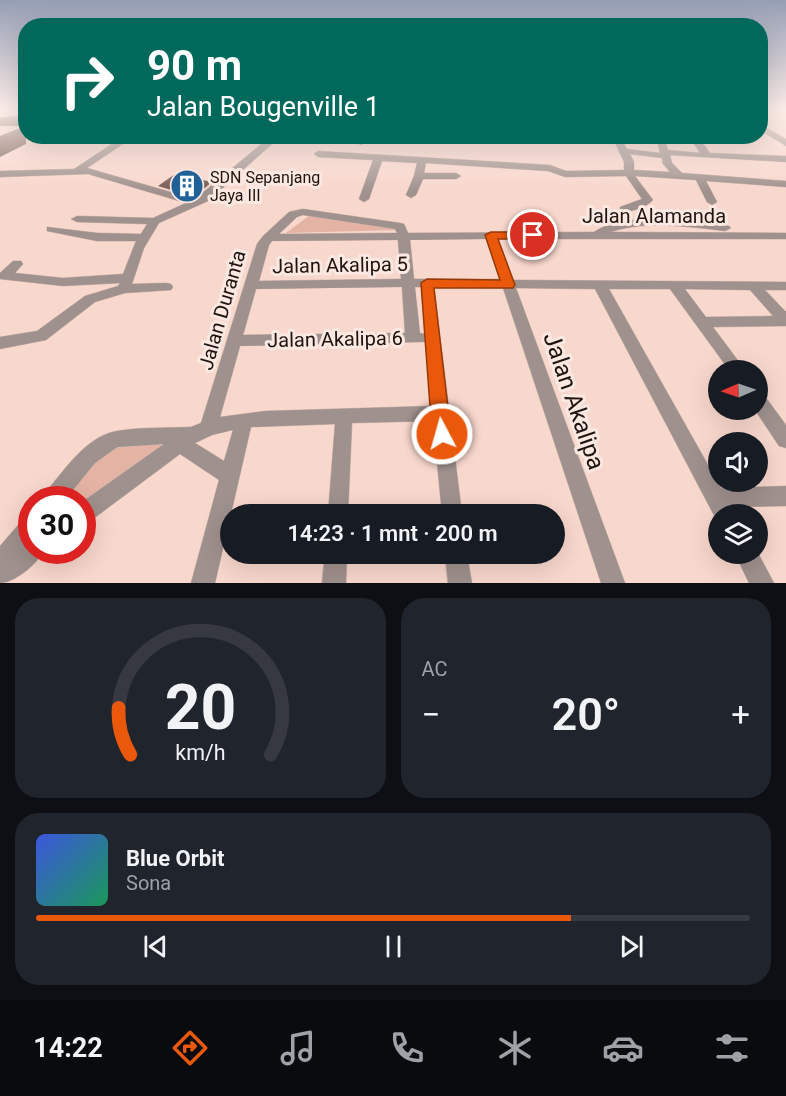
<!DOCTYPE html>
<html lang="id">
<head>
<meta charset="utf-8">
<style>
	:root { --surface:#171b24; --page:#20242c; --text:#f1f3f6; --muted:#9ea1a6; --line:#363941; --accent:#ea580c }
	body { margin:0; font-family:Roboto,sans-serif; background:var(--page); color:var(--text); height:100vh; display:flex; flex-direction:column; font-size:22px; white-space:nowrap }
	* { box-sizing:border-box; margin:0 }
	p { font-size:20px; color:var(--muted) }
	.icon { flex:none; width:33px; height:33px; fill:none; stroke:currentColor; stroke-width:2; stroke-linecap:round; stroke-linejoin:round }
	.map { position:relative; height:583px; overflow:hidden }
	.drawer { display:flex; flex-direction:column; gap:15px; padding:15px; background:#0d0f14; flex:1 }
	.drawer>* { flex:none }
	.top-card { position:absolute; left:18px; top:18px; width:750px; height:126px; border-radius:24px; box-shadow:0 6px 24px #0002; background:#00695c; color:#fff; overflow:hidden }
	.needle { width:39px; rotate:268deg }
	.fabs { position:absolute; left:708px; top:360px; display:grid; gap:12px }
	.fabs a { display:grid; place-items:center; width:60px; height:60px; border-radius:50%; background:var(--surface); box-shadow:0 6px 24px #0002; font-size:30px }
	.speed { position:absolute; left:18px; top:486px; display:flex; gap:12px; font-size:30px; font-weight:700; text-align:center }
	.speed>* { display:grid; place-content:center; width:78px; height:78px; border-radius:50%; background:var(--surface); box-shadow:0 6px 24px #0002; line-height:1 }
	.speed .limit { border:9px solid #d22; background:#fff; color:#111 }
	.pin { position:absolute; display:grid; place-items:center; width:51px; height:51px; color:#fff; margin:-26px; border:3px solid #fff; border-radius:50%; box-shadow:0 2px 6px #0007 }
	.me { position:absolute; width:66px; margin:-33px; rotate:354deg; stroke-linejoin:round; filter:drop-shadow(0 0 4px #0008) }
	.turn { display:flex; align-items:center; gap:21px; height:126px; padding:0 30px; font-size:27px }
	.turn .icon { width:78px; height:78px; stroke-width:2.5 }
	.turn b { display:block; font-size:42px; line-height:51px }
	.big { font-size:45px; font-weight:600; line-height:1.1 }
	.drawer .widget { flex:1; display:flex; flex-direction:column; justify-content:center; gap:9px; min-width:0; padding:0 21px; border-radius:24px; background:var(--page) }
	.drawer .dial { align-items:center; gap:0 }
	.dial svg { height:156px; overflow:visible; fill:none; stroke:var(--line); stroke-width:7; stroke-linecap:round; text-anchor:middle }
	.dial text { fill:var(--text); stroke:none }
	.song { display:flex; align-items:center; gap:18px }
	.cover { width:72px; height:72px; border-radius:9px; background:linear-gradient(135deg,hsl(230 70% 55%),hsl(150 70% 35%)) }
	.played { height:6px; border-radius:3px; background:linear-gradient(90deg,var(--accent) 75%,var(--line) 75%) }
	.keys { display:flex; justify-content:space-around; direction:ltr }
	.heat { display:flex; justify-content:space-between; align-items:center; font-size:33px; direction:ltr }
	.drawer .tiles { flex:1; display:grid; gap:15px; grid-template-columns:1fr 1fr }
	.widget:last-child { grid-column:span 2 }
	.trip { position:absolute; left:220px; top:504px; width:345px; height:60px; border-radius:30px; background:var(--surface); box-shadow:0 6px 24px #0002; font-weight:600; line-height:60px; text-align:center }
	.menu { display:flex; height:96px; justify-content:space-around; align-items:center; background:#090b0e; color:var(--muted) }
	.menu .icon { width:42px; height:42px }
	.menu .on { color:var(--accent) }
	.menu b { font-size:27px; color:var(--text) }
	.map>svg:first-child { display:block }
</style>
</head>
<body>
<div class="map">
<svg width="786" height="583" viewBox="0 0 786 583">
	<rect width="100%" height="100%" fill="#f8d7cd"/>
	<g fill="#e5b3a4">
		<polygon points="310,215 397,225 399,230 286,233"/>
		<polygon points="166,443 83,502 82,500 59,500 101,449"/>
	</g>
	<g fill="#755951">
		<polygon points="20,128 26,128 26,144 0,157 0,136"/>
		<polygon points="175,174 212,182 194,197 158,186"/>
	</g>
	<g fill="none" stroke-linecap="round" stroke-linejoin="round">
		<g stroke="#d1b4ab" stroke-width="1">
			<g id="minor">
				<polygon points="760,124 786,139 786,146 760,130"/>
				<polygon points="124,136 135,136 87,168 195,199 271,136 281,136 208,201 159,223 144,248 132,284 166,283 171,284 173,287 171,290 125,293 95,302 46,340 0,349 0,337 37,331 85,296 118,286 120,283 63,286 0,279 0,273 13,261 21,261 23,264 15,273 63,278 123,274 136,241 97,241 47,231 47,227 97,233 141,234 147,224 77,222 71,219 77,216 153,218 186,203 88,174 0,177 0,171 74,169"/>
				<polygon points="358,136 366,136 362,145 355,143"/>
				<polygon points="379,136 387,136 382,142 378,139"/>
				<path d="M612,136H620L627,149L660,153L656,136H664L668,150L700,153L689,136H698L710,153L786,156V162L670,155L672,163L682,173L786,181V187L706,181L717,202L712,205L707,202L696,180L635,176L653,200C645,208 631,213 620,211V207L642,199L626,176L565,177L548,171L426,163L424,173H456L461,176L456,179H423L416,195L411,198L406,195L414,176L417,163L382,161L369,199L364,202L359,199L373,160L318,157L314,154L318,151L550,165L566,171L624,170V162ZM630,154L662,158L663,164L670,172L634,170V162Z"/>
				<path d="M303,209L400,223L404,224L408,233L594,232C623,212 695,218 729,226L731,228L725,231C689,227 646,220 611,232L786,233V239H498L513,280L786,282V290H765L786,312V326L713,327L745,370H729L670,289H609L721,488L786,486V506L732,507L734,514H718V522L717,521L595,289L516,288L625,583H601L503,288L434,287L462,514H442L433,421L352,423L348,514H328L335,424L251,427L215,583H191L219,480L180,454L89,522L82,525V502L164,444L118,447L113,450L95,463L65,500H42L45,493C64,471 86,436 117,431C141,427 167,428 191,427L201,423L257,244L263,236L289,212ZM303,215L395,229L397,233L279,234L297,217ZM486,239L500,279H414L410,240ZM398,240L401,279L259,281L269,245L272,241ZM402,287L405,333L243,335L256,289ZM415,287H421L425,334L420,333ZM685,289L750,290L773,316L706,317ZM425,342L432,406L266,411L220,417L240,346ZM233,430L224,461L195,443L212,435Z"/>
				<polygon points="758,393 764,395 786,425 786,448 779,446 755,410 758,410"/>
				<path d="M32,514V550H44C38,564 14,583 0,583V546L25,517Z"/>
				<polygon points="758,553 774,583 749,583 735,554"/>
				<polygon points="325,554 347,554 346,583 322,583"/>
				<polygon points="445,554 467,554 472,583 448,583"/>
			</g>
		</g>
		<g stroke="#d1b4ab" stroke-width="1">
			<rect id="primary" x="0" y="120" width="26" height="6"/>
		</g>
		<g stroke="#d1b4ab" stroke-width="2">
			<polygon id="trunk" points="26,115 26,121 0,124 0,118"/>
		</g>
		<use href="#minor" fill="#9f918d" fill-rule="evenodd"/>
		<use href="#primary" fill="#69514a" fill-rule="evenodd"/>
		<use href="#trunk" fill="#5f463e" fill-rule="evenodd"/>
	</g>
	<linearGradient id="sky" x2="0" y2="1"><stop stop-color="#969eb5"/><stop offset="0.57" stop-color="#fcede8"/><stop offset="1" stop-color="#fcede8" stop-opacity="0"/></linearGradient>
	<rect width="786" height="192" fill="url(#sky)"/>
	<polygon fill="#ea580c" stroke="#983908" stroke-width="1.5" points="491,232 533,232 539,235 533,239 498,239 515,285 513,288 434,288 451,434 448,439 442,442 435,439 432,434 421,283 427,279 500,280 485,235"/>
	<defs>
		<g id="building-disc" transform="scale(1.725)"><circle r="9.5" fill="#206298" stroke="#fce8e2"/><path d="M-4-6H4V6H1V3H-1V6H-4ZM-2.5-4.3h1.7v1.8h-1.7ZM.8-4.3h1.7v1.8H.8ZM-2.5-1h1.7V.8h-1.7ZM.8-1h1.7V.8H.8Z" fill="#fff"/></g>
	</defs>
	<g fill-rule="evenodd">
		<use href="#building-disc" x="187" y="186"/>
	</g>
	<g text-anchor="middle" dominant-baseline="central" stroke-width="6" stroke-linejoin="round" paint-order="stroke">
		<g font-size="16" fill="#1f1410" stroke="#fce8e2" text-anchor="start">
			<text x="210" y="177">SDN Sepanjang<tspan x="210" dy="18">Jaya III</tspan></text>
		</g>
		<g font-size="20" fill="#1f1410" stroke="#fce8e2">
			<text x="654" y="216">Jalan Alamanda</text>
			<text transform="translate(340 265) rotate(-1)">Jalan Akalipa 5</text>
			<text transform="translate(222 310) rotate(-74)">Jalan Duranta</text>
			<text transform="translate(335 339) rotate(-1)">Jalan Akalipa 6</text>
		</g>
		<g font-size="24" fill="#1f1410" stroke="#fce8e2">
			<text transform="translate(574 401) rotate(71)">Jalan Akalipa</text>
		</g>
	</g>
</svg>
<div class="fabs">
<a><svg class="needle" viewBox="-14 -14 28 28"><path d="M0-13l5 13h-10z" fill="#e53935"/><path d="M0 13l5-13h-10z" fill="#9ea1a6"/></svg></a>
<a><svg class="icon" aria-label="sound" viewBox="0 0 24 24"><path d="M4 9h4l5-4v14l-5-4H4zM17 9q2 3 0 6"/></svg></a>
<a><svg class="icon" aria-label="layers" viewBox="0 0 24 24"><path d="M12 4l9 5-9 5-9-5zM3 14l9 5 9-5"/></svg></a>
</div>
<div class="speed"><div class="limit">30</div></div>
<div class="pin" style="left:533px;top:235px;background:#d93025"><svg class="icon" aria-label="arrive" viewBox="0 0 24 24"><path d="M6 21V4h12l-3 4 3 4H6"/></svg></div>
<svg class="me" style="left:442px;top:434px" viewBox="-20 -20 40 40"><circle r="17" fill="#ea580c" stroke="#fff" stroke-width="3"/><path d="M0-11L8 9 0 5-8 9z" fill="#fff"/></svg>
<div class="trip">14:23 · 1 mnt · 200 m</div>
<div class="top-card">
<div class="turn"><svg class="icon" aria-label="right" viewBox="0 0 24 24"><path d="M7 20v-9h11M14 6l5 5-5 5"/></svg><div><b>90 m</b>Jalan Bougenville 1</div></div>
</div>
</div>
<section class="drawer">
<div class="tiles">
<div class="widget dial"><svg viewBox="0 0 100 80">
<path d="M14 69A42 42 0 1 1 86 69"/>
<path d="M14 69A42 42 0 0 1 8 45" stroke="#ea580c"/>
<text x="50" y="56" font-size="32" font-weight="700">20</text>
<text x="50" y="72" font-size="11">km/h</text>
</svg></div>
<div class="widget"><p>AC</p>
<div class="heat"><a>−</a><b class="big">20°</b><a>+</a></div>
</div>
<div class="widget">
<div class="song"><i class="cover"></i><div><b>Blue Orbit</b><p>Sona</p></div></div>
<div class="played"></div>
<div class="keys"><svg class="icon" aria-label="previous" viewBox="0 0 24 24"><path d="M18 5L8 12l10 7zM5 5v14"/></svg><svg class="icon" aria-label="pause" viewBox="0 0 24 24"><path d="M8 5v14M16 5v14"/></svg><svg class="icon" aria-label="next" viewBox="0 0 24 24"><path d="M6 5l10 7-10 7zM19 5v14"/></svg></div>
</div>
</div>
</section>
<nav class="menu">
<b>14:22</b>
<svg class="icon on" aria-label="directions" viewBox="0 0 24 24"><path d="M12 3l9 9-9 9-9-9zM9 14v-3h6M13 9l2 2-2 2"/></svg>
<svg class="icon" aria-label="music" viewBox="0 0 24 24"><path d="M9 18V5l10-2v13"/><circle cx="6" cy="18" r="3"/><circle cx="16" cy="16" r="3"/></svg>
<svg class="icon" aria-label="phone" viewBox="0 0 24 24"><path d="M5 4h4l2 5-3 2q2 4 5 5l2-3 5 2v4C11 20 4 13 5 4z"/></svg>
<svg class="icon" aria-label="climate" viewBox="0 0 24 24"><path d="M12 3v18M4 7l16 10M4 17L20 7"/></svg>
<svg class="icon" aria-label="car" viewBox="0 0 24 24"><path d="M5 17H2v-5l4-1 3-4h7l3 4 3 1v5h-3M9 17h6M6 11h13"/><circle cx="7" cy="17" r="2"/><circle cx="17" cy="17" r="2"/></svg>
<svg class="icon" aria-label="filters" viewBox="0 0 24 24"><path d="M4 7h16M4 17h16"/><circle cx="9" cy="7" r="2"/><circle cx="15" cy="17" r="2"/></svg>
</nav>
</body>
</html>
